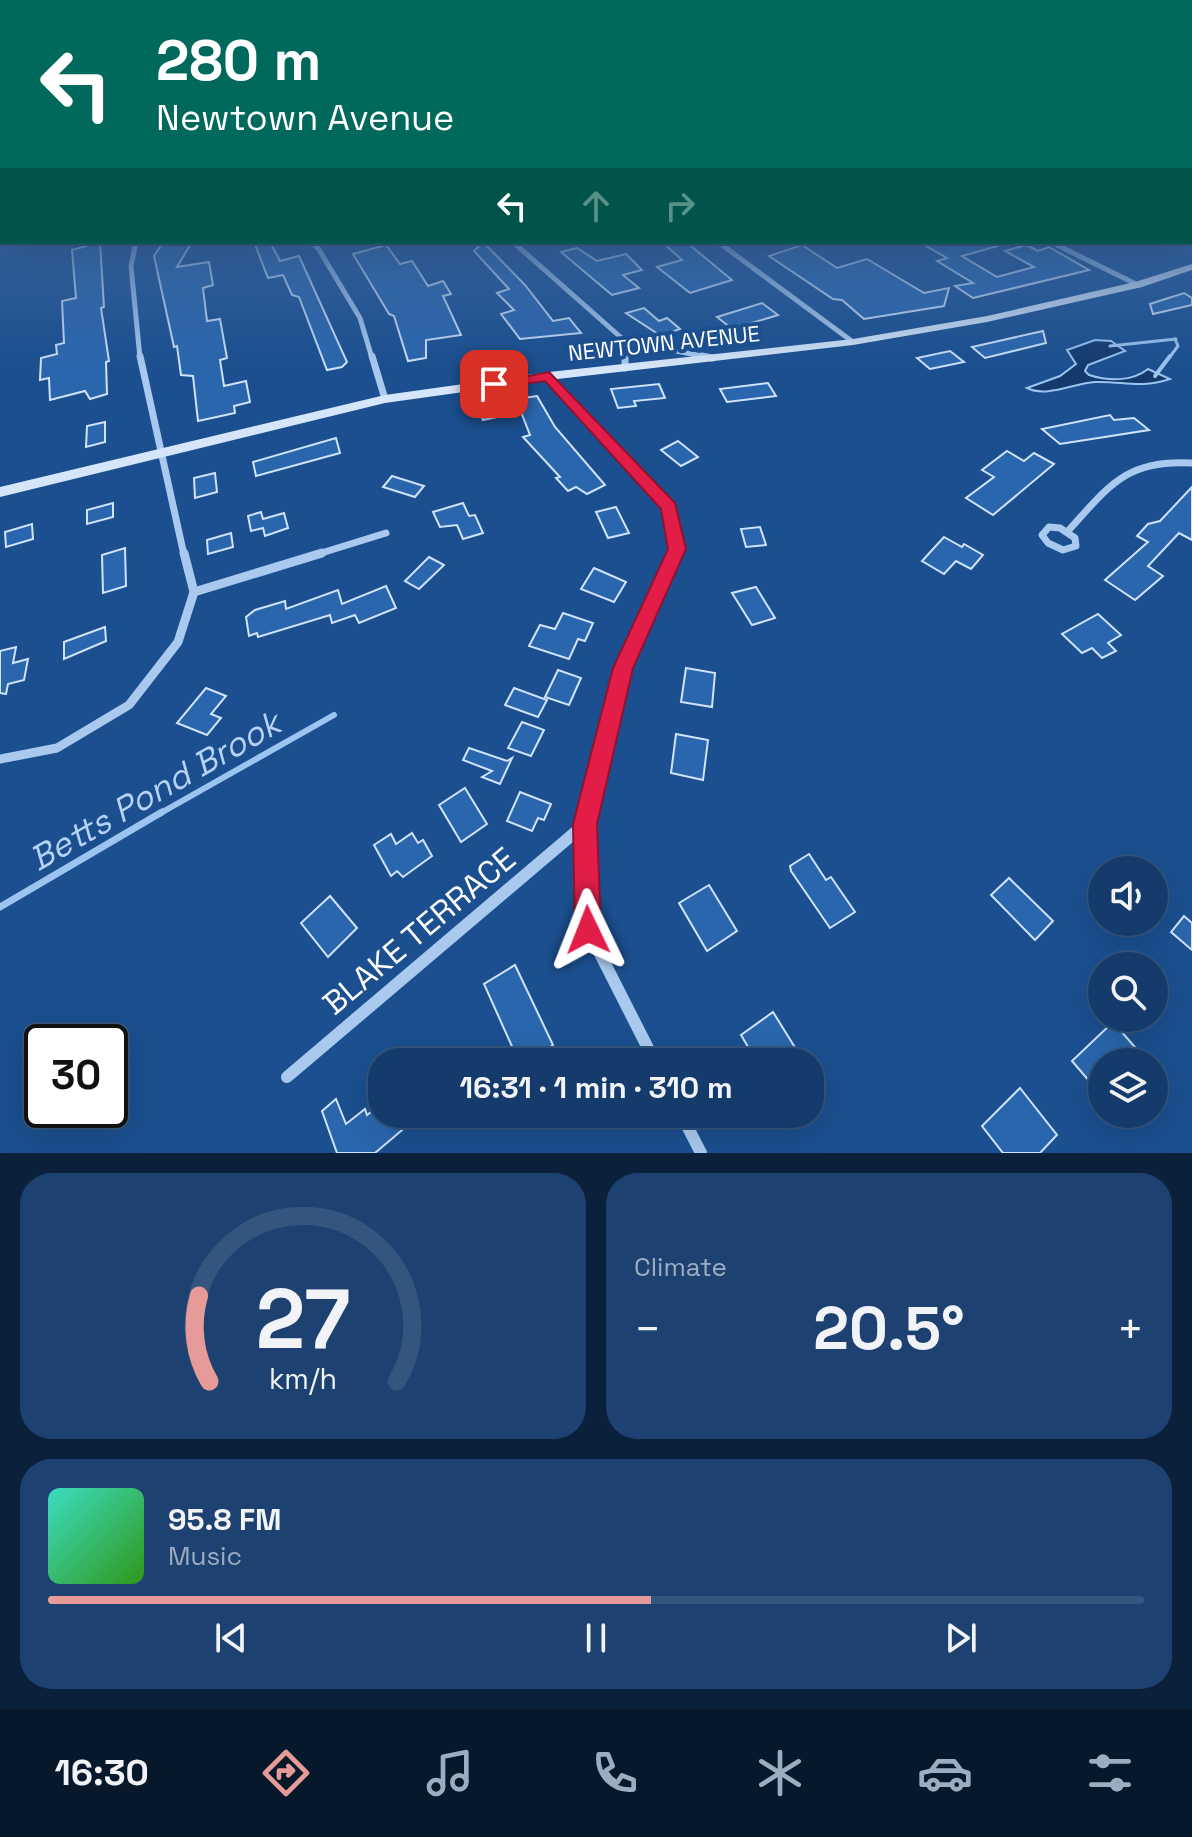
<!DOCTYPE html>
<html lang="en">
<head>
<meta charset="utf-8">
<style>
	:root { --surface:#143b6b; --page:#1d4271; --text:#f1f3f6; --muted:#9dadc1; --line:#33557e; --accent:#e69b98 }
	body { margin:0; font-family:"Space Grotesk",sans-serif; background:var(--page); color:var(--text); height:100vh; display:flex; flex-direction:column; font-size:30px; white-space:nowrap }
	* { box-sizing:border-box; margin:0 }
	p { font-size:26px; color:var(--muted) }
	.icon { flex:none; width:44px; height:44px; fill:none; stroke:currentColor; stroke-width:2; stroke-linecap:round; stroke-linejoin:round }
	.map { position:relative; height:1153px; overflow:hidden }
	.sheet { display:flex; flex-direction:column; gap:20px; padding:20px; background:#0b203b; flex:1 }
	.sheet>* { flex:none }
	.guide { position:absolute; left:0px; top:0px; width:1192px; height:244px; box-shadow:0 8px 32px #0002,0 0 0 2px var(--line); background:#00695c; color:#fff; overflow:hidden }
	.buttons { position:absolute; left:1088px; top:856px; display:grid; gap:16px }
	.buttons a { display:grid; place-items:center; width:80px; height:80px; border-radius:50%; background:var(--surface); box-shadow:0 8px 32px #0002,0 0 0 2px var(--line); font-size:40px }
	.speed { position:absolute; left:24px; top:1024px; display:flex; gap:16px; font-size:40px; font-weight:700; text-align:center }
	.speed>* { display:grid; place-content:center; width:104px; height:104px; border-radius:50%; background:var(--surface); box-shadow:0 8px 32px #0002,0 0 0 2px var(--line); line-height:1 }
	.speed .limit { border:4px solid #111; border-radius:12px; background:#fff; color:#111 }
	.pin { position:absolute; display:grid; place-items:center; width:68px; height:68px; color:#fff; margin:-34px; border-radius:16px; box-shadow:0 4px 12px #0006 }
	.me { position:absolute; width:88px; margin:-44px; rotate:358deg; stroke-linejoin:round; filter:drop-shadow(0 0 6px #0008) }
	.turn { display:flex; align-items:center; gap:28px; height:168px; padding:0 24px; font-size:36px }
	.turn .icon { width:104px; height:104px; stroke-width:2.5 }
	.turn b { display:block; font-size:56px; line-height:68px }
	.lanes { display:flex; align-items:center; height:76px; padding:0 24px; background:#0003; justify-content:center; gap:40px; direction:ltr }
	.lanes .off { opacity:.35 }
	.big { font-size:60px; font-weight:600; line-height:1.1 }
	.sheet .card { flex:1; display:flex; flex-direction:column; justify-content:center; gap:12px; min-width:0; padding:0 28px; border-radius:32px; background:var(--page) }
	.sheet .dial { align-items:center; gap:0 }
	.dial svg { height:208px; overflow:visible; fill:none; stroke:var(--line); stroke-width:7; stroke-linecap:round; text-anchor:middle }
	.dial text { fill:var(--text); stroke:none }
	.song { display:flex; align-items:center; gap:24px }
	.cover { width:96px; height:96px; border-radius:12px; background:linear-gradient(135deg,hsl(170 70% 55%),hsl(110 70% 35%)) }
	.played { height:8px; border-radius:4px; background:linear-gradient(90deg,var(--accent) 55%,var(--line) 55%) }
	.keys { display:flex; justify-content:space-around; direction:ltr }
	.heat { display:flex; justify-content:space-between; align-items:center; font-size:44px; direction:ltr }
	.sheet .tiles { flex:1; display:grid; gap:20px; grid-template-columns:1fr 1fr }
	.card:last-child { grid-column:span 2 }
	.trip { position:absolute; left:368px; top:1048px; width:456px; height:80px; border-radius:32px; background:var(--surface); box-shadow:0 8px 32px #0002,0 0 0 2px var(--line); font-weight:600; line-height:80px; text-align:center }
	.menu { display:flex; height:128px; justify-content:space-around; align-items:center; background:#08182b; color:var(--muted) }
	.menu .icon { width:56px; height:56px }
	.menu .on { color:var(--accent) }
	.menu b { font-size:36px; color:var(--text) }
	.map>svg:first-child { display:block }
</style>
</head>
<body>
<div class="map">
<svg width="1192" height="1153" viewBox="0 0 1192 1153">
	<rect width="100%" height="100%" fill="#1b4f8f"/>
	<path fill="#123a6d" stroke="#9cc4f0" stroke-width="2" d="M1095,340L1111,341L1125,351L1088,365L1085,371L1089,375C1108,381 1132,382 1148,369L1170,379C1139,389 1124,381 1095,382C1074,383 1047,398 1027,388L1060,376L1076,364L1067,350Z"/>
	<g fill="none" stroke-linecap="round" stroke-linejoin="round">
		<g stroke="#9cc4f0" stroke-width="3">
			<polyline points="1110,346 1176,339"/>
			<polyline points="1169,358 1178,346 1175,339"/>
		</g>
		<polyline stroke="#9cc4f0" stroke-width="4" points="1155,376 1170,356"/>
		<polyline stroke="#9cc4f0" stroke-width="6" points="159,814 334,715"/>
		<polyline stroke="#9cc4f0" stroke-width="7" points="0,907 162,812"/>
	</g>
	<g fill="#2a66ad" stroke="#cfe3fa" stroke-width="2">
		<polygon points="100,242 104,307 101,308 109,361 106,362 107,394 90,399 85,391 50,400 49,378 40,380 41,358 57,354 56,345 64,343 62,301 76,298 72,250"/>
		<polygon points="163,242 192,242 177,267 209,262 213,285 203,288 207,321 220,319 227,358 220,360 224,386 246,381 250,402 234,406 235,413 198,421 193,376 181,375 177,346 174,347 154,256"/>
		<polygon points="254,242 270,242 280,261 299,256 347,362 342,367 327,370 299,297 292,295 283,275 268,278"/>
		<polygon points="483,242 525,285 553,321 569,318 581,333 520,339 501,314 514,310 497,293 509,289 474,251"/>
		<polygon points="662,242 686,242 732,280 690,293 657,267 682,260"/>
		<polygon points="919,242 998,242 998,246 962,256 997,277 1034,267 1005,251 1026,245 1038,251 1049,247 1089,270 973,298 955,286 973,283 937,261 947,258"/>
		<polygon points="386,245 400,264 412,261 428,286 443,281 451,294 443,296 461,335 426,340 426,358 408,361 394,316 389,314 353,254"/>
		<polygon points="802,245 837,268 867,259 924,293 949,288 944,306 864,319 842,300 833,299 769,256"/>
		<polygon points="577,248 597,261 626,254 642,270 623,275 639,288 612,295 561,252"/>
		<polygon points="1184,293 1192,298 1192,305 1153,314 1150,304"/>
		<polygon points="762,303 778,315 732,329 717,317"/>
		<polygon points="644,308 659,321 667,318 680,329 661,336 626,313"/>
		<polygon points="1043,331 1046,343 985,358 972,347"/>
		<polygon points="950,351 964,362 930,369 917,358"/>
		<polygon points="768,383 776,396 727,402 720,389"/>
		<polygon points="659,384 665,398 634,401 636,406 618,408 611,389"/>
		<polygon points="537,396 555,427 605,485 587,494 576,487 568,491 556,478 560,477 523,437 530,435 521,412 483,420 477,405"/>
		<polygon points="1110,415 1114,420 1134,418 1149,430 1060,444 1042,429"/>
		<polygon points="105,422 105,442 86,447 87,426"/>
		<polygon points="336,438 340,453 256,476 253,462"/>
		<polygon points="678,441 698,457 681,466 661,450"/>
		<polygon points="1007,451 1024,461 1034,453 1054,464 993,515 966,498 994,477 982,470"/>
		<polygon points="215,473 217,492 195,498 194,478"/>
		<polygon points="392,476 424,486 415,497 383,487"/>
		<polygon points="1192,487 1192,540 1179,533 1148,566 1163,576 1135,600 1105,580 1148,542 1137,536 1148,524 1160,521"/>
		<polygon points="113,503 113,517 87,524 87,510"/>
		<polygon points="463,503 469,516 475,515 483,533 463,539 457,525 440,527 433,512"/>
		<polygon points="616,507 629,533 608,538 596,512"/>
		<polygon points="261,512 263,519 284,513 288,528 265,536 263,528 251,531 248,516"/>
		<polygon points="32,524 33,539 6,547 5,532"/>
		<polygon points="760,527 766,545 746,547 741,529"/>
		<polygon points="231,533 233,547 208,554 207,540"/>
		<polygon points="944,537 962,547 964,544 983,555 971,569 956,561 944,574 922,561"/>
		<polygon points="125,548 126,586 103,593 102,555"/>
		<polygon points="429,557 444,565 419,589 405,581"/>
		<polygon points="594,568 626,582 614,602 581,589"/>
		<polygon points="386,586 396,608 359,623 355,615 332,623 330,615 258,637 257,633 249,636 246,617 255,610 285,601 286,609 338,590 342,604"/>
		<polygon points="756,587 775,618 752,625 732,593"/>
		<polygon points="563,613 593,623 585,641 578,639 569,659 529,646 540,625 555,629"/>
		<polygon points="1098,614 1121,635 1108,643 1116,651 1102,658 1092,648 1082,653 1062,634"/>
		<polygon points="105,627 106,641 64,659 64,642"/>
		<polygon points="16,647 13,663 28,659 24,680 8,684 6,694 0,693 0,651"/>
		<polygon points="686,668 715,673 712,707 681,702"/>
		<polygon points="558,670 581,678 569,705 545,697"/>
		<polygon points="206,688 226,696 211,714 221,718 207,735 177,723"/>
		<polygon points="514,688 547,700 538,717 505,705"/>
		<polygon points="522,722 544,730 531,756 508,748"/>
		<polygon points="676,734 708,740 703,780 671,773"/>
		<polygon points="469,748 507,761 512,758 500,784 482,777 492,771 463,760"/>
		<polygon points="465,788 487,824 461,842 439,805"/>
		<polygon points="520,792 551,804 544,820 538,818 532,831 507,821"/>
		<polygon points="412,833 418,843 423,840 432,856 403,877 397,871 391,876 374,845 391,834 396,844"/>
		<polygon points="809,854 826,880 831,877 855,912 830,928 791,871 790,866"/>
		<polygon points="1009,878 1053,921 1035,940 991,895"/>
		<polygon points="709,885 737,931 707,951 679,903"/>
		<polygon points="330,896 357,928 328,957 301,923"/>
		<polygon points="1184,916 1192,923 1192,950 1171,932"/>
		<polygon points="515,965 553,1045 527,1062 519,1062 484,984"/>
		<polygon points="773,1012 804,1062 757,1062 741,1035"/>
		<polygon points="1113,1022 1148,1062 1102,1062 1102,1096 1072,1061"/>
		<polygon points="1020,1088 1057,1135 1040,1153 1003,1153 982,1126"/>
		<polygon points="336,1099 346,1124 365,1109 367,1115 382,1103 382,1114 421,1114 375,1153 337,1153 322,1111"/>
	</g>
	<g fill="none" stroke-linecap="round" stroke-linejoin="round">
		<g stroke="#a9c9ee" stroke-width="5">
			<polyline points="136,242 131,266 140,358"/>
			<polyline points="310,242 318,248 360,318 372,358"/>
			<polyline points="513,242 625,341 625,358"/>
			<polyline points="718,242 853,342"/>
			<polyline points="1051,242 1138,285"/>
			<polyline points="625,341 712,358"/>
		</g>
		<g stroke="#a9c9ee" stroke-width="7">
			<polyline points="140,356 184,555"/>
			<polyline points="372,356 385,399"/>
			<polyline points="625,356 625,368"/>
			<polyline points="702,356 712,358"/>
			<polyline points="549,376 669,507 677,549 674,555"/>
			<polygon points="1049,527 1060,528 1075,538 1076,546 1063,550 1048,543 1042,535"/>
			<path d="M1068,531C1109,486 1126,459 1192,463"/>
			<polyline points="315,555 386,533"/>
		</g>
		<g stroke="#a9c9ee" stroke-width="9">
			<polyline points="184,553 194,592"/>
			<polyline points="194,592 322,553"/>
			<polyline points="0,759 57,748 129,705 178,642 194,592"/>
			<polyline points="588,814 623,668 675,553"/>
		</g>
		<g stroke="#a9c9ee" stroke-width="12">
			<polyline points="588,812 585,824 588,930 655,1062"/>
			<polyline points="287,1077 585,824"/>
			<polyline points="681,1114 701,1153"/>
		</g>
		<polygon fill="#d6e6fa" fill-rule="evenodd" points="1192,264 1192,270 1142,287 987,322 853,345 549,380 385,403 0,497 0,487 385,395 549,372 853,339 987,316 1135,282"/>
	</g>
	<linearGradient id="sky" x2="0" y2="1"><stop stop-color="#0f2b4f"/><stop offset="0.56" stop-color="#39639b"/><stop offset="1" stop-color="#39639b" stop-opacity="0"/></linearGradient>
	<rect width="1192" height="369" fill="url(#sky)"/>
	<polygon fill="#e11d48" stroke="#92132f" stroke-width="2" points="549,372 675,503 686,549 633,668 597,824 601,930 597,939 588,943 579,939 575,930 573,824 613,668 668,549 661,509 545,381 494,388 487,384"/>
	<g text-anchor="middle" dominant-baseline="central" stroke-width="8" stroke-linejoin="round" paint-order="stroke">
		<g font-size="22" fill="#fff" stroke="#1b4f8f">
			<text transform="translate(664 343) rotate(-6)">NEWTOWN AVENUE</text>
		</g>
		<g font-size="32" fill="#fff" stroke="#1b4f8f">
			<text transform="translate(419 931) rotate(-40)">BLAKE TERRACE</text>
		</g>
		<g font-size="34" font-style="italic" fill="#b5d3f5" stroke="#1b4f8f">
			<text transform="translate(155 791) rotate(-30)">Betts Pond Brook</text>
		</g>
	</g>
</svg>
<div class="buttons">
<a><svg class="icon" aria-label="sound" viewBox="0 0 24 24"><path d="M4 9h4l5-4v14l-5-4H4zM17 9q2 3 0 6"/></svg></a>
<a><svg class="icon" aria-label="search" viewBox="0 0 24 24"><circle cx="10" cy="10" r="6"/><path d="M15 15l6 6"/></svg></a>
<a><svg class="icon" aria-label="layers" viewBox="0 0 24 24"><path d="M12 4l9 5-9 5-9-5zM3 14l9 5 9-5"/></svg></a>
</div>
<div class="speed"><div class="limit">30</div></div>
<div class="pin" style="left:494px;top:384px;background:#d93025"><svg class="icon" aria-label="arrive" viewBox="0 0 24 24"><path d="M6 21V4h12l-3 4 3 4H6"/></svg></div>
<svg class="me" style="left:588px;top:930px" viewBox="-20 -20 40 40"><path d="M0-17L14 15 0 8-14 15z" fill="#e11d48" stroke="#fff" stroke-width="4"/></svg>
<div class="trip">16:31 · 1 min · 310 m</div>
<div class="guide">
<div class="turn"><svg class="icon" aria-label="left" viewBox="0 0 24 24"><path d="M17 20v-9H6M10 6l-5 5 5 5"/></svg><div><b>280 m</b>Newtown Avenue</div></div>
<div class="lanes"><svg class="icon" aria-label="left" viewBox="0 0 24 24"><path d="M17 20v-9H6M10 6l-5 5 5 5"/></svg><svg class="icon off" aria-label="ahead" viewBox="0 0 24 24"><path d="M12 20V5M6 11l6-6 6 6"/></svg><svg class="icon off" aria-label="right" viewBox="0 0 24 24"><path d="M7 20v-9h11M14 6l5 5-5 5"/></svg></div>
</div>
</div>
<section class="sheet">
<div class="tiles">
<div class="card dial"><svg viewBox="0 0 100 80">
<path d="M14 69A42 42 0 1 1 86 69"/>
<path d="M14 69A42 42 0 0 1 10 36" stroke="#e69b98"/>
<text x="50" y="56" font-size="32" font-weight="700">27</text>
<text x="50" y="72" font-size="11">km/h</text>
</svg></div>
<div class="card"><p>Climate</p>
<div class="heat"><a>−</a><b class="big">20.5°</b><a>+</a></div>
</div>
<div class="card">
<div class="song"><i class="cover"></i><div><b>95.8 FM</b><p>Music</p></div></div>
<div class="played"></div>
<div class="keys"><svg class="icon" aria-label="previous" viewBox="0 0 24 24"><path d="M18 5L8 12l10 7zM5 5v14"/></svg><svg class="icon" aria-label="pause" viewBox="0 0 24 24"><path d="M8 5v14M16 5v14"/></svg><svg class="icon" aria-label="next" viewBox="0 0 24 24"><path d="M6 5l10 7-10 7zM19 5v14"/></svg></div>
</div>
</div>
</section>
<nav class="menu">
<b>16:30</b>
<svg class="icon on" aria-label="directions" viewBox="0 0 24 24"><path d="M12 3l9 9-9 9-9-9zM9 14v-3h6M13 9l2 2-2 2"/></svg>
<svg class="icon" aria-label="music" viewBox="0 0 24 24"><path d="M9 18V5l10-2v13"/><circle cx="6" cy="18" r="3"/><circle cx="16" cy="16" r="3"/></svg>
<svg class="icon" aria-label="phone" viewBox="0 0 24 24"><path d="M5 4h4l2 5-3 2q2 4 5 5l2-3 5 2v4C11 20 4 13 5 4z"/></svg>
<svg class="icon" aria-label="climate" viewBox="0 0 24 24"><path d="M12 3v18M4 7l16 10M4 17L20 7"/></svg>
<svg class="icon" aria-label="car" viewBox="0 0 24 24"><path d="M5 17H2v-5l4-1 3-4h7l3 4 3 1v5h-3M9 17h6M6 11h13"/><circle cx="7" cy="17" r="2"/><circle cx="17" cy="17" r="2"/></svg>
<svg class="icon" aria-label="filters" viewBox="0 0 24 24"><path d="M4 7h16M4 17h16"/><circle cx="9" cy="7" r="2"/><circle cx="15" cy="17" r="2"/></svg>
</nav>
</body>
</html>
